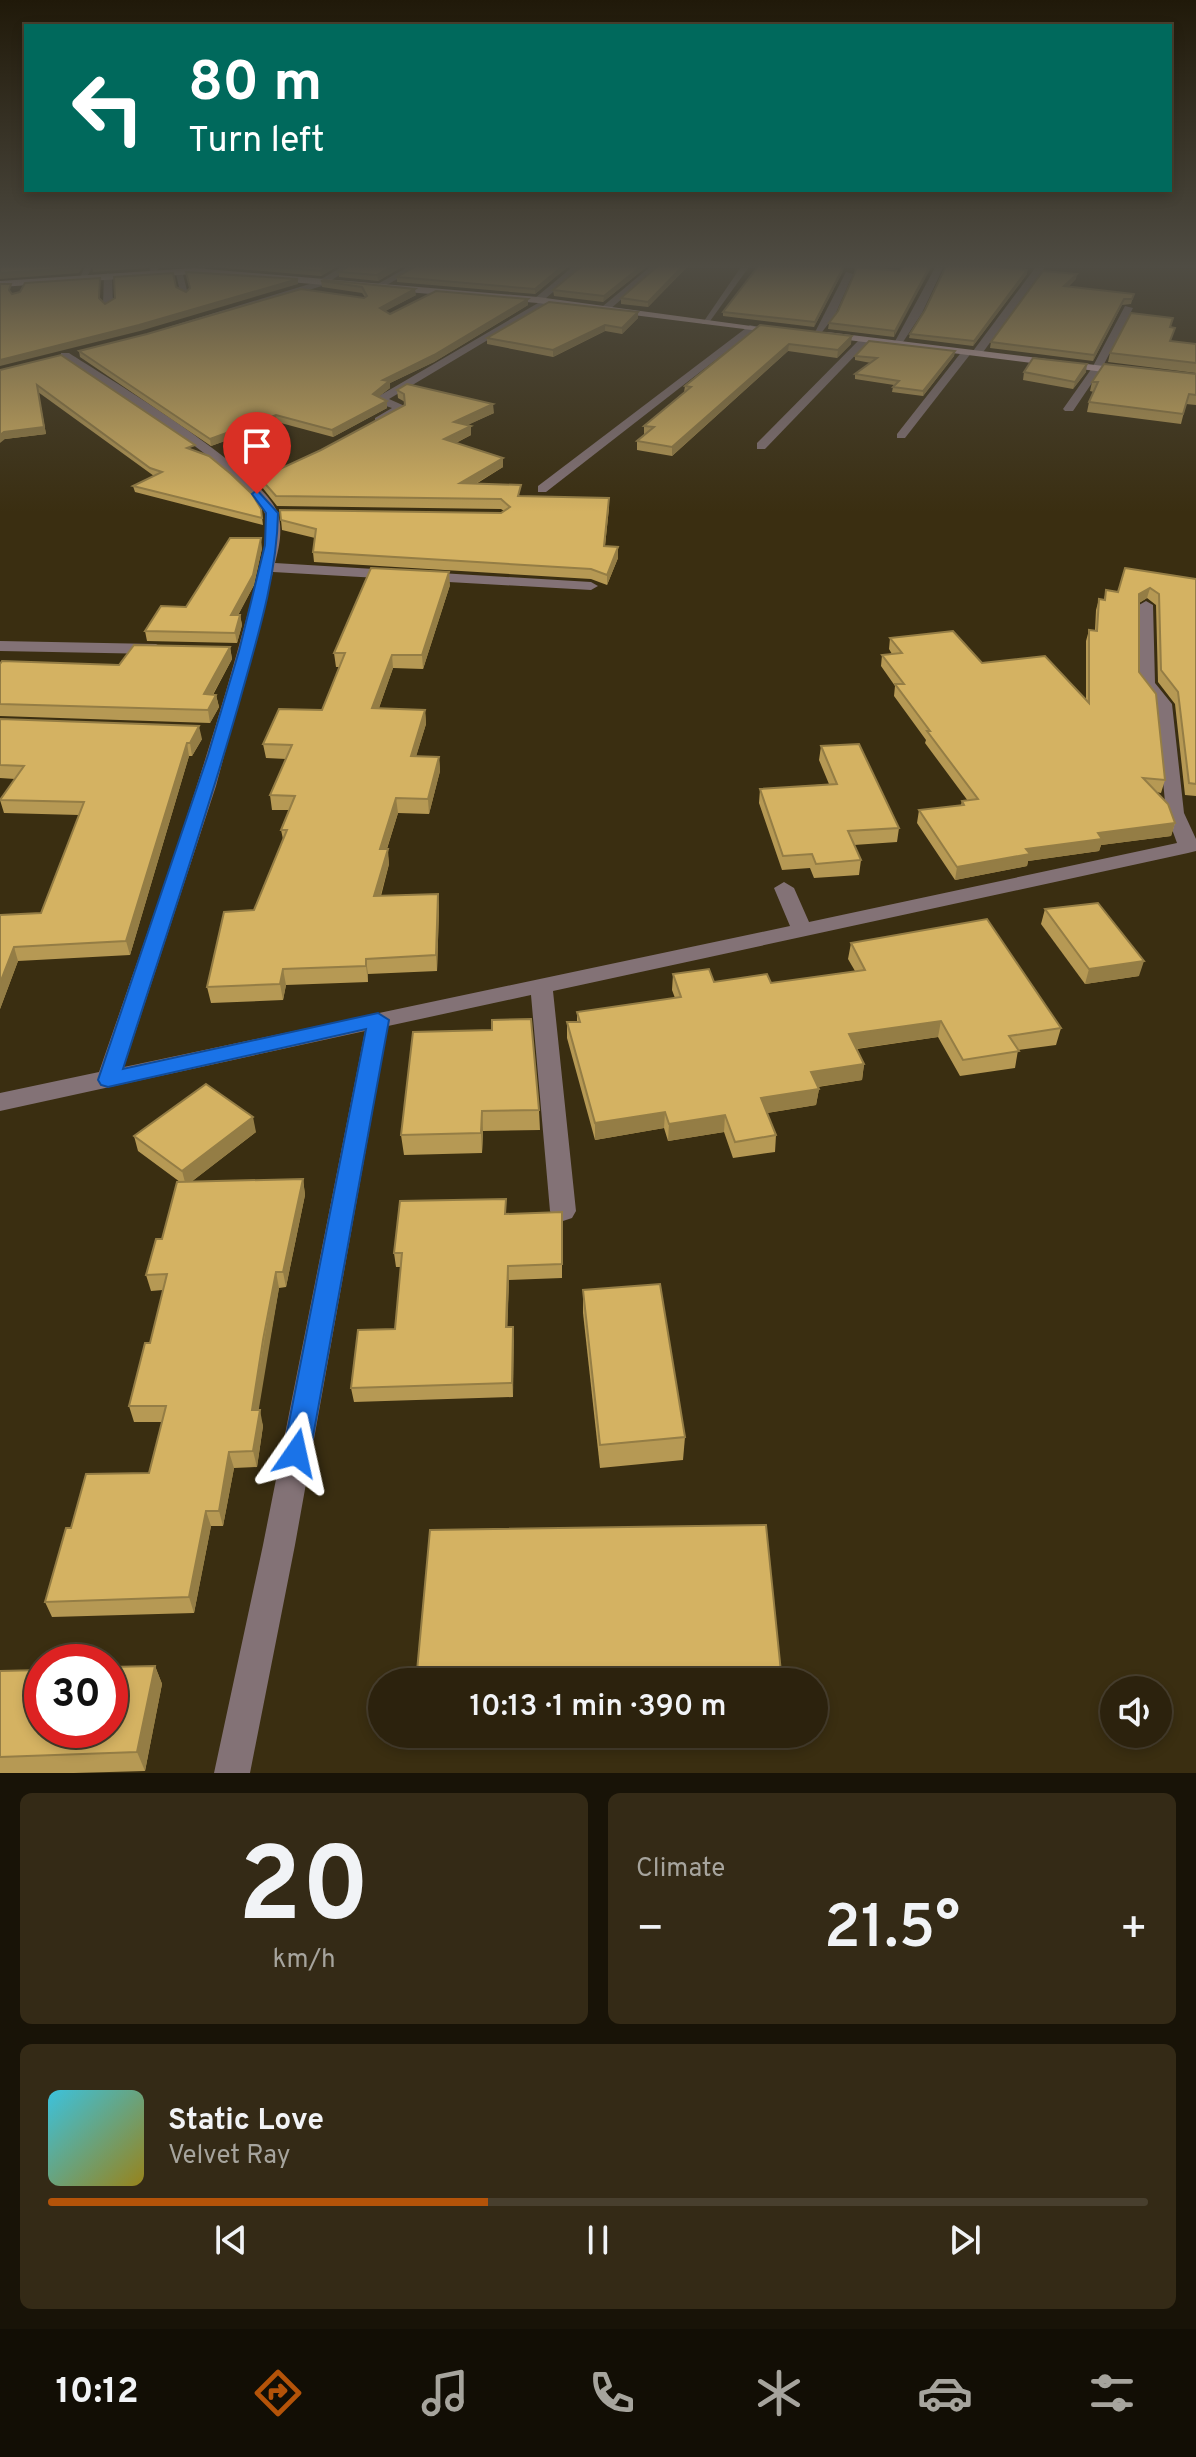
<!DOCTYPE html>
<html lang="en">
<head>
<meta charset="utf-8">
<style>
	:root { --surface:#2c220d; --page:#342a16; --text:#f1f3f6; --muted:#a6a49d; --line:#483f2e; --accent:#b45309 }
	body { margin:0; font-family:Overpass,sans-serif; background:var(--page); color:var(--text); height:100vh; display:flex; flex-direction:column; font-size:30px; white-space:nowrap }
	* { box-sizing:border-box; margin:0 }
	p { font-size:26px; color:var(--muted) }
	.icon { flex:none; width:44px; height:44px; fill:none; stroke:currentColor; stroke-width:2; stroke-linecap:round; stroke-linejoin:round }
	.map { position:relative; height:1773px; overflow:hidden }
	.details { display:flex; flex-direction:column; gap:20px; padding:20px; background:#181307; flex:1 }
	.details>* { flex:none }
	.banner { position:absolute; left:24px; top:24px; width:1148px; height:168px; border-radius:0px; box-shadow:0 4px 12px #0003,0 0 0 2px var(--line); background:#00695c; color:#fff; overflow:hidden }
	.controls { position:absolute; left:1100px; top:1676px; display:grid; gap:16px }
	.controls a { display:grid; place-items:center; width:72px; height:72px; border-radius:50%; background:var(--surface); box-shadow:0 4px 12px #0003,0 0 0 2px var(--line); font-size:40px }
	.speed { position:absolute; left:24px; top:1644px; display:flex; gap:16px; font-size:40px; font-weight:700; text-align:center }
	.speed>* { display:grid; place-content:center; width:104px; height:104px; border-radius:50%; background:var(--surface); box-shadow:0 4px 12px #0003,0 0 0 2px var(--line); line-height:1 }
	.speed .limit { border:12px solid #d22; background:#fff; color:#111 }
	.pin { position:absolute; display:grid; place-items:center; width:68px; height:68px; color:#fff; margin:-82px -34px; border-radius:50% 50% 50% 0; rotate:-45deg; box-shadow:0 0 8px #0007 }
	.pin .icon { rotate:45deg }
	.me { position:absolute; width:88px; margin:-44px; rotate:11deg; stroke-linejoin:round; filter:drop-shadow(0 0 6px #0008) }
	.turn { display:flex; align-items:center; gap:28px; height:168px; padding:0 32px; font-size:36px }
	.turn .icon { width:104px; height:104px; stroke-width:2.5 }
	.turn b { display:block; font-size:56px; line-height:68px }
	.big { font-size:60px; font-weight:600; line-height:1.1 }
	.details .widget { flex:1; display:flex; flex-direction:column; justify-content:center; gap:12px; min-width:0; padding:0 28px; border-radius:12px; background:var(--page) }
	.details .dial { align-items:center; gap:0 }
	.dial b { font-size:104px; line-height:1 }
	.song { display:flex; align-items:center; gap:24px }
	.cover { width:96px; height:96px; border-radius:12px; background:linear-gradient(135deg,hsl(190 70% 55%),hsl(50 70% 35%)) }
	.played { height:8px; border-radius:4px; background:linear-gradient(90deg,var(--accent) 40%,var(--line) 40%) }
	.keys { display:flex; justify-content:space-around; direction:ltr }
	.heat { display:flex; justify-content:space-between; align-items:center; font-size:44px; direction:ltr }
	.details .tiles { flex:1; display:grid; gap:20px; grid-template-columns:1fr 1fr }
	.widget:last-child { grid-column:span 2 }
	.trip { position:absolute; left:368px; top:1668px; width:460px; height:80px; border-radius:40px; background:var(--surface); box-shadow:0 4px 12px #0003,0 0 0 2px var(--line); font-weight:600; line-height:80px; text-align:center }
	.menu { display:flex; height:128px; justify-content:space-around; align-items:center; background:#120e05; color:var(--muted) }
	.menu .icon { width:56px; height:56px }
	.menu .current { color:var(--accent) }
	.menu b { font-size:36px; color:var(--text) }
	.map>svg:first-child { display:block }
</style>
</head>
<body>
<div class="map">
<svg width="1196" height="1773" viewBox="0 0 1196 1773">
	<rect width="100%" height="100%" fill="#3a2e11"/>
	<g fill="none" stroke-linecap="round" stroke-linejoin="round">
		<g fill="#837276" fill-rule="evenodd">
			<polygon points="86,264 94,264 85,280 79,280"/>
			<polygon points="152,264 160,264 156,275 149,273"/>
			<polygon points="202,264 213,264 197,273 190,271"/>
			<polygon points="347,264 357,264 322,286 170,331 162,329 316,282"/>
			<polygon points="413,264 424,264 383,287 376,285"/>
			<polygon points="576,264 583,266 545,299 550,299 550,303 389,399 407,407 383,422 375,422 375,418 392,408 380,404 379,396 538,303 535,298"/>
			<polygon points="743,264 751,264 708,324 702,324"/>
			<polygon points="937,264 945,264 922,313 901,345 893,345"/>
			<polygon points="1038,264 1047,264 981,355 973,355 973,351"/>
			<polygon points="651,266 658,268 609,310 603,310 603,306"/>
			<polygon points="175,269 182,271 188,294 180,292"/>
			<polygon points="846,272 853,274 835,315 819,336 813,336"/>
			<polygon points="108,273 112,276 113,304 108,307 103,304 104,276"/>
			<polygon points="1125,306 1133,308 1102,368 1073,411 1065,411 1063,409 1092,368"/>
			<polygon points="750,325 758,327 546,492 538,492 538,486"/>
			<polygon points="861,338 870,340 765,449 757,449 757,443"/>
			<polygon points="963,350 972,352 905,438 897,438 897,434"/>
			<path d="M61,353H69C111,380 265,472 278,514C283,530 279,548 275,563L591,582L598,586L591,590L273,572L216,786L124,1067L790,926L774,888L784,882L794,888L809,922L1177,843L1166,813L1156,705L1139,684V605L1146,601L1153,605L1155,683L1172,704L1184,813L1196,839V851L1188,853L553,991L576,1211L572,1218L563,1221L554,1218L550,1211L531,995L388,1026L295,1545L250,1773H214L263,1545L365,1031L0,1111V1093L99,1072C151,921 206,771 247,616C254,589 275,537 264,511C246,471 103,385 61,357Z"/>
			<polygon points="0,641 156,644 164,649 156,654 0,651"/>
		</g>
		<g fill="#d6b4bc" fill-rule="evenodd">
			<polygon points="194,268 538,297 788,331 783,334 538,303 194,274 0,287 0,281"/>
			<polygon points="827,332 1128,369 1133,372 1128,375 824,337"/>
		</g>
	</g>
	<g fill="#b69954">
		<polygon points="214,264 341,264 321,276 214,267"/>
		<polygon points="353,264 407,264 378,281 339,277 339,272"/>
		<polygon points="420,264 571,264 535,294 397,282 397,277"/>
		<polygon points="583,264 650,264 603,302 554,296 553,290 583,266"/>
		<polygon points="655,264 690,264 648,307 621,304 621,298 659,266"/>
		<polygon points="904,264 894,337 828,329 829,323 838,311 855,273 855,267 900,271"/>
		<polygon points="1027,270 1027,274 973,346 909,338 910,334"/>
		<polygon points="843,271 814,327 723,316 723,312"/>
		<polygon points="1076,279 1068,287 1134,294 1131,304 1122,305 1093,361 990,348 991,342"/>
		<polygon points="321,281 416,295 385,311 390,314 528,299 528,305 434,362 390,383 390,388 378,397 387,408 333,437 277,422 211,446 80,357 79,351 365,297 362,293 322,287"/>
		<polygon points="638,312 638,318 622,334 605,331 553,357 487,344 487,338"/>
		<polygon points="760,325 851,344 837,358 788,351 672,456 637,450 637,441 645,435 644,435 644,426 684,392 685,386"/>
		<polygon points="1171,327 1171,341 1196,344 1196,373 1108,362 1110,353"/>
		<polygon points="955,351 954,356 923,396 892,392 893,387 894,385 855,379 855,374 871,363 855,360 855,356"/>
		<polygon points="0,370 196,451 261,509 263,525 135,492 133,486 154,476 38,392 46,434 5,439"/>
		<polygon points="1024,372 1086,372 1073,389 1023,380"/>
		<polygon points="1196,374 1196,405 1186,404 1181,424 1087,412 1089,402 1094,392 1090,391 1092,382"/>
		<polygon points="397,390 494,413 467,425 471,435 456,443 503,458 503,467 476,484 521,496 609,508 605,546 618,547 618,558 607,585 591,579 314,562 313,552 315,538 282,530 281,520 501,513 504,511 501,509 277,506 262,487 260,478 321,450 405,405 405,402 398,398"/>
		<polygon points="262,548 254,585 238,615 240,615 242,625 237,643 147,641 145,631 186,607"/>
		<polygon points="1196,579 1196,796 1185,795 1175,704 1158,682 1156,605 1147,598 1139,603 1139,672 1165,780 1161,793 1156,792 1175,823 1171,836 1101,845 1099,851 1028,861 1027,866 955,880 917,823 919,810 961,805 962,801 968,801 925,743 926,740 894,696 895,686 881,666 882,655 892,654 889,649 890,638 982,663 1086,700 1086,641 1089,630 1095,630 1096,610 1099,599 1104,600 1106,590 1118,592"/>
		<polygon points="450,585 423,669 393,668 379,708 425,710 426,724 416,756 439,757 440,771 429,814 398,813 387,849 389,864 381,896 438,894 439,909 437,971 368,974 368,982 286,985 283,1000 211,1003 207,987 254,910 283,839 281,830 289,810 272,810 270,795 286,759 266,758 263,744 322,710 340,667 336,667 334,653"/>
		<polygon points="230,647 232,659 213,695 216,695 219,707 210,723 0,716 0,664 119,665"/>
		<polygon points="0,719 202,739 192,756 189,756 130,955 18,961 0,1009 0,915 41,913 79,815 4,813 0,800 15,779 0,778"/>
		<polygon points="821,746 899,828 897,842 854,845 861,860 859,875 814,878 810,868 782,870 759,803 760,789 829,784 819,760"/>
		<polygon points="1045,909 1139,976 1085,984 1041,924"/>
		<polygon points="851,943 1061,1028 1056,1045 1018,1050 1015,1068 960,1076 938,1037 857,1049 864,1064 862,1080 818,1087 819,1089 816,1105 767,1113 776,1135 775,1152 733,1158 724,1132 668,1141 664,1128 595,1140 567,1038 567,1022 577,1022 577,1012 675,998 672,990 673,974 714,982 771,983 855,971 848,959"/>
		<polygon points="413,1032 539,1110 540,1130 483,1131 482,1153 404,1155 401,1135"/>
		<polygon points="256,1132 191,1182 303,1179 305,1195 286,1287 279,1288 267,1355 258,1410 263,1426 257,1467 234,1468 223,1526 211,1526 194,1613 52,1617 45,1602 71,1528 149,1473 162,1422 134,1422 129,1406 150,1343 163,1290 151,1291 146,1275 162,1239 180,1182 138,1151 134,1136"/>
		<polygon points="562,1212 562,1278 509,1280 507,1327 513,1327 513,1397 354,1402 351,1388 395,1329 401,1267 396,1267 394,1253 506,1214"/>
		<polygon points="583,1290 685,1437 683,1460 600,1468 583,1313"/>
		<polygon points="155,1666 162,1684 145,1771 74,1773 0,1773 0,1671"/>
	</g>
	<g fill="#947d45">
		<polygon points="84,264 79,273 0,279 0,273"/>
		<polygon points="129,264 150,264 147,268 93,272 92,267"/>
		<polygon points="162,264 187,264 162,267"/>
		<polygon points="331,264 341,264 321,276 320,271"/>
		<polygon points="397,264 407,264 378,281 377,275"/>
		<polygon points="565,264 571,264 535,294 535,289"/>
		<polygon points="644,264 650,264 603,302 604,296"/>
		<polygon points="685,264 690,264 648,307 648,302"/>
		<polygon points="931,264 933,264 894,337 895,331"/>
		<polygon points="844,266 843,271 814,327 815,322"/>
		<polygon points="1027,270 1027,274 973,346 974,341"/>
		<polygon points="1077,274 1076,279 1063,292 1064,286"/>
		<polygon points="298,279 298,284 140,331 0,366 0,360"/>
		<polygon points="415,289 416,295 380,314 380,308"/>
		<polygon points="528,299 528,305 434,362 390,383 390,388 373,401 373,394 383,380"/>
		<polygon points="1124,299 1122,305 1093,361 1094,355"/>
		<polygon points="638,312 638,318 622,334 622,328"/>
		<polygon points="605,325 605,331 553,357 553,350"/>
		<polygon points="852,336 851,344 837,358 838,350"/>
		<polygon points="789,344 788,351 672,456 672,447"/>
		<polygon points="955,351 954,356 923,396 923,391"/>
		<polygon points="1087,364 1086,372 1073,389 1075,382"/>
		<polygon points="37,385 46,434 5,439 0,443 0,435"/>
		<polygon points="387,401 387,408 333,437 332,430"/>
		<polygon points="493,404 494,413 455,431 454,422"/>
		<polygon points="276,415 277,422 211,446 210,439"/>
		<polygon points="471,426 471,435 445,448 444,439"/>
		<polygon points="503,458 503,467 460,493 460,483"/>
		<polygon points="261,538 262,548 254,585 233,625 231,615"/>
		<polygon points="618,547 618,558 607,585 607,575"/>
		<polygon points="449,572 450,585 423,669 422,655"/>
		<polygon points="1150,588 1147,598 1136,605 1139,594"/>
		<polygon points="240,615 242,625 237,643 235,633"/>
		<polygon points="230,647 232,659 206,707 204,694"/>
		<polygon points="392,655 393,668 374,722 372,708"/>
		<polygon points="216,695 219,707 210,723 208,710"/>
		<polygon points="425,710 426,724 412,770 411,756"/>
		<polygon points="199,726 202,739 192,756 190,743"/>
		<polygon points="187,743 189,756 130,955 126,941"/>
		<polygon points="439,757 440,771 429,814 428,799"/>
		<polygon points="396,798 398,813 382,864 380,849"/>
		<polygon points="1175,823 1171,836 1101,845 1099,851 1028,861 1027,866 955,880 957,867 1026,849 1098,833"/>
		<polygon points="388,849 389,864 376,912 374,896"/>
		<polygon points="438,894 439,909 437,971 436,955"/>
		<polygon points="14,947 18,961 0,1009 0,983"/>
		<polygon points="366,959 368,974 368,982 366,966"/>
		<polygon points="1144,961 1139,976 1085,984 1089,969"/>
		<polygon points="283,969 286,985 283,1000 280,984"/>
		<polygon points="941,1021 938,1037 847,1050 849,1034"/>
		<polygon points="864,1064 862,1080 809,1088 811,1072"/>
		<polygon points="819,1089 816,1105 760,1114 761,1098"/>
		<polygon points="482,1111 483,1131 482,1153 481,1133"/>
		<polygon points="665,1112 664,1128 595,1140 595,1123"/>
		<polygon points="725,1115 724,1132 668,1141 669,1124"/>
		<polygon points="253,1117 256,1132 186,1186 182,1171"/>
		<polygon points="303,1179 305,1195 286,1287 283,1272"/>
		<polygon points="508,1266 509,1280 507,1341 506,1327"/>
		<polygon points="276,1272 279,1288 256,1426 252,1410"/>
		<polygon points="513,1327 514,1341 513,1397 512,1383"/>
		<polygon points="260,1410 263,1426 257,1467 253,1451"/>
		<polygon points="229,1452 234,1468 223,1526 219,1511"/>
		<polygon points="206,1511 211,1526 194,1613 189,1597"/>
		<polygon points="155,1666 162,1684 145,1771 137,1752"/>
	</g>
	<g fill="#d4b262" stroke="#947d45" stroke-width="2">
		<polygon points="0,264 80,264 78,268 0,273"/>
		<polygon points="93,264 129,264 92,267"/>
		<polygon points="244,264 331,264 320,271"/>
		<polygon points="353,264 397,264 377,275 339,272"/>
		<polygon points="420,264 565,264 535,289 397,277"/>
		<polygon points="584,264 644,264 604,296 553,290"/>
		<polygon points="660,264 685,264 648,302 621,298"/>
		<polygon points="760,264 817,264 844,266 815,322 723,312"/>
		<polygon points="904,264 931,264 895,331 829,323 838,311 856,270 855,267 900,271"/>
		<polygon points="947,264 970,264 1027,270 974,341 910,334 925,310"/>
		<polygon points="1043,271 1077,274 1064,286 1134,294 1132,299 1124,299 1094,355 991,342"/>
		<polygon points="186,272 298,279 139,325 0,360 0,284 11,284 9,290 12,294 20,292 25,283 100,278 99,298 105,304 115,298 114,277 173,273 176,287 186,292 190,288"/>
		<polygon points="324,280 415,289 380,308 390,314 436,291 528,299 434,355 383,380 389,381 373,394 387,401 332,430 276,415 210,439 79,351 147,334 301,289 364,298 367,296 362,287 321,281"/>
		<polygon points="549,302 638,312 622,328 605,325 553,350 487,338"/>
		<polygon points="1131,313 1173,318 1170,327 1175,328 1170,341 1196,344 1196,363 1110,353"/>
		<polygon points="760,325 852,336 838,350 789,344 672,447 637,441 654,427 644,426 691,387 685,386"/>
		<polygon points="869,341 955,351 923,391 893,387 899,381 855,374 877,358 855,356"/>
		<polygon points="61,355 195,445 187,448 209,456 231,474 252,494 261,509 262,518 133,486 162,472 150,468 37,385 44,427 4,432 0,435 0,370"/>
		<polygon points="1033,358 1087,364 1075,382 1024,372"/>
		<polygon points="1104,364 1196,374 1196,395 1189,394 1183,414 1089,402 1098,382 1092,382"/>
		<polygon points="407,384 493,404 454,422 471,426 444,439 503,458 460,483 521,485 518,496 609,498 604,546 618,547 607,575 591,569 313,552 316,529 281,520 280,510 501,513 510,507 501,499 276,496 260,478 321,450 405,405 404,394 397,390"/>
		<polygon points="230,538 261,538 253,575 231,615 240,615 235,633 145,631 161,606 186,607"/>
		<polygon points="371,568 449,572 422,655 392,655 372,708 425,710 411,756 439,757 428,799 396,798 380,849 388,849 374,896 438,894 436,955 366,959 366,966 283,969 280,984 207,987 224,912 254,910 287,830 281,830 295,796 270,795 292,745 263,744 279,709 322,710 345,653 334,653"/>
		<polygon points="1125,568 1196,579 1196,784 1189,783 1178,692 1161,670 1159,594 1150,588 1139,594 1139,672 1156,694 1165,780 1143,778 1168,804 1175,823 1098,833 1102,839 1026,849 1030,854 957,867 919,810 964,805 962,801 978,799 927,731 930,731 895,684 904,684 882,655 902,653 890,638 953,631 982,663 1045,656 1089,703 1089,630 1097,631 1099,599 1105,600 1106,590 1118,592"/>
		<polygon points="134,645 230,647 204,694 216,695 208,710 0,704 0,664 2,661 119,665"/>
		<polygon points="0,719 199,726 190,743 187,743 126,941 14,947 0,983 0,915 41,913 84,802 0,800 24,766 0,765"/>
		<polygon points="859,744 899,828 848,831 861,860 816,864 812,854 783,856 760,789 837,784 821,746"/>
		<polygon points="1098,903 1144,961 1089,969 1045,909"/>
		<polygon points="987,919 1061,1028 1009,1036 1019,1051 963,1060 941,1021 849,1034 864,1064 811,1072 819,1089 761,1098 776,1135 735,1142 725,1115 669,1124 665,1112 595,1123 567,1022 580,1022 577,1012 681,997 673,974 709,969 714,982 767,974 771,983 865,970 851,943"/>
		<polygon points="531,1019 539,1110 482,1111 481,1133 401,1135 413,1032 492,1030 492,1020"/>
		<polygon points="206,1084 253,1117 182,1171 134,1136"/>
		<polygon points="303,1179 283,1272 276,1272 263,1340 252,1410 260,1410 253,1451 229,1452 219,1511 206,1511 189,1597 45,1602 66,1528 71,1528 86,1474 149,1473 166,1406 129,1406 145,1343 150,1343 167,1274 146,1275 156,1239 162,1239 177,1182"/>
		<polygon points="506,1199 505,1214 562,1212 562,1264 508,1266 506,1327 513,1327 512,1383 351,1388 358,1330 395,1329 402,1253 394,1253 400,1201"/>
		<polygon points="660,1284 685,1437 600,1445 583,1290"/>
		<polygon points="766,1525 782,1682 416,1682 430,1530"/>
		<polygon points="155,1666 137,1752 0,1757 0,1671 42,1670 42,1730 110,1730 110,1667"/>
	</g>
	<linearGradient id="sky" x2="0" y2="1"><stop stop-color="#201909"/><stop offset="0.52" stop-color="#4f4c43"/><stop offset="1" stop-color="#4f4c43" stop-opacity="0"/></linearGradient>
	<rect width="1196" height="512" fill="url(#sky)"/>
	<path fill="#1a73e8" stroke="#114b97" stroke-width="2" d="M257,490L278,513C277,577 256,642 239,703C204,826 162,947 123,1069L378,1013L389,1020L310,1453L306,1462L296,1465L287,1462L283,1453L366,1029L108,1087L101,1085L98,1080L208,755L239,651L265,545L266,513L252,494Z"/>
</svg>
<div class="controls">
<a><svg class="icon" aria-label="sound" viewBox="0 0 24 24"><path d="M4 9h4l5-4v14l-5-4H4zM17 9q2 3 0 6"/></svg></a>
</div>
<div class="speed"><div class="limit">30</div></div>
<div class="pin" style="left:257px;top:494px;background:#d93025"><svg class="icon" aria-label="arrive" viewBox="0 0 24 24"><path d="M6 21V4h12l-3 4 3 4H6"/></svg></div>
<svg class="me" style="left:296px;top:1453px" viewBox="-20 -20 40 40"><path d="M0-17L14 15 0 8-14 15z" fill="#1a73e8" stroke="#fff" stroke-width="4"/></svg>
<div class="trip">10:13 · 1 min · 390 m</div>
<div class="banner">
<div class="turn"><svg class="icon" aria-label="left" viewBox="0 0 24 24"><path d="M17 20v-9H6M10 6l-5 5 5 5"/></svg><div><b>80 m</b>Turn left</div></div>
</div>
</div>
<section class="details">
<div class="tiles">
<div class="widget dial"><b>20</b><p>km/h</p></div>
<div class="widget"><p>Climate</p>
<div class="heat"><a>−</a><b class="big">21.5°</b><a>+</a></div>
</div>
<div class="widget">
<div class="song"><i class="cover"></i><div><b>Static Love</b><p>Velvet Ray</p></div></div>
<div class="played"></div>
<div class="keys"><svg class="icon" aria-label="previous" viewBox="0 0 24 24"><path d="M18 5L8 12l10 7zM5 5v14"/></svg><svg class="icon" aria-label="pause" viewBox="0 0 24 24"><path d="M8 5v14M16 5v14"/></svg><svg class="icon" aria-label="next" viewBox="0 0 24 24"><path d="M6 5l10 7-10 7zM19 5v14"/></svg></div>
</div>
</div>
</section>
<nav class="menu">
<b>10:12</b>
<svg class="icon current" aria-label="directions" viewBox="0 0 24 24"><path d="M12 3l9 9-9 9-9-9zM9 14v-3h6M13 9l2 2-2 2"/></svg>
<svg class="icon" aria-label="music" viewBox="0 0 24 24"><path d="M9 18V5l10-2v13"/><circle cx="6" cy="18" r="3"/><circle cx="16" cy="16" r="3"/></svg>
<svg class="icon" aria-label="phone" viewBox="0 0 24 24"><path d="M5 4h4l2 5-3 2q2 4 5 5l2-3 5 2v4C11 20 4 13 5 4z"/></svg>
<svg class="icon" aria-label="climate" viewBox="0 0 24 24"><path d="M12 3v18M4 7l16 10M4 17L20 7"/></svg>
<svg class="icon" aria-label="car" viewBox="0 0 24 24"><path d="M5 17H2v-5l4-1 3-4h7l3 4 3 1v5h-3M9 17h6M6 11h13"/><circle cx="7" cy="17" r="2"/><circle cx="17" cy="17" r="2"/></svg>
<svg class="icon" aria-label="filters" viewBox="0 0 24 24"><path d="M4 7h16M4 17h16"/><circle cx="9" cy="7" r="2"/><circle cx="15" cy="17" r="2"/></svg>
</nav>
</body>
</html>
